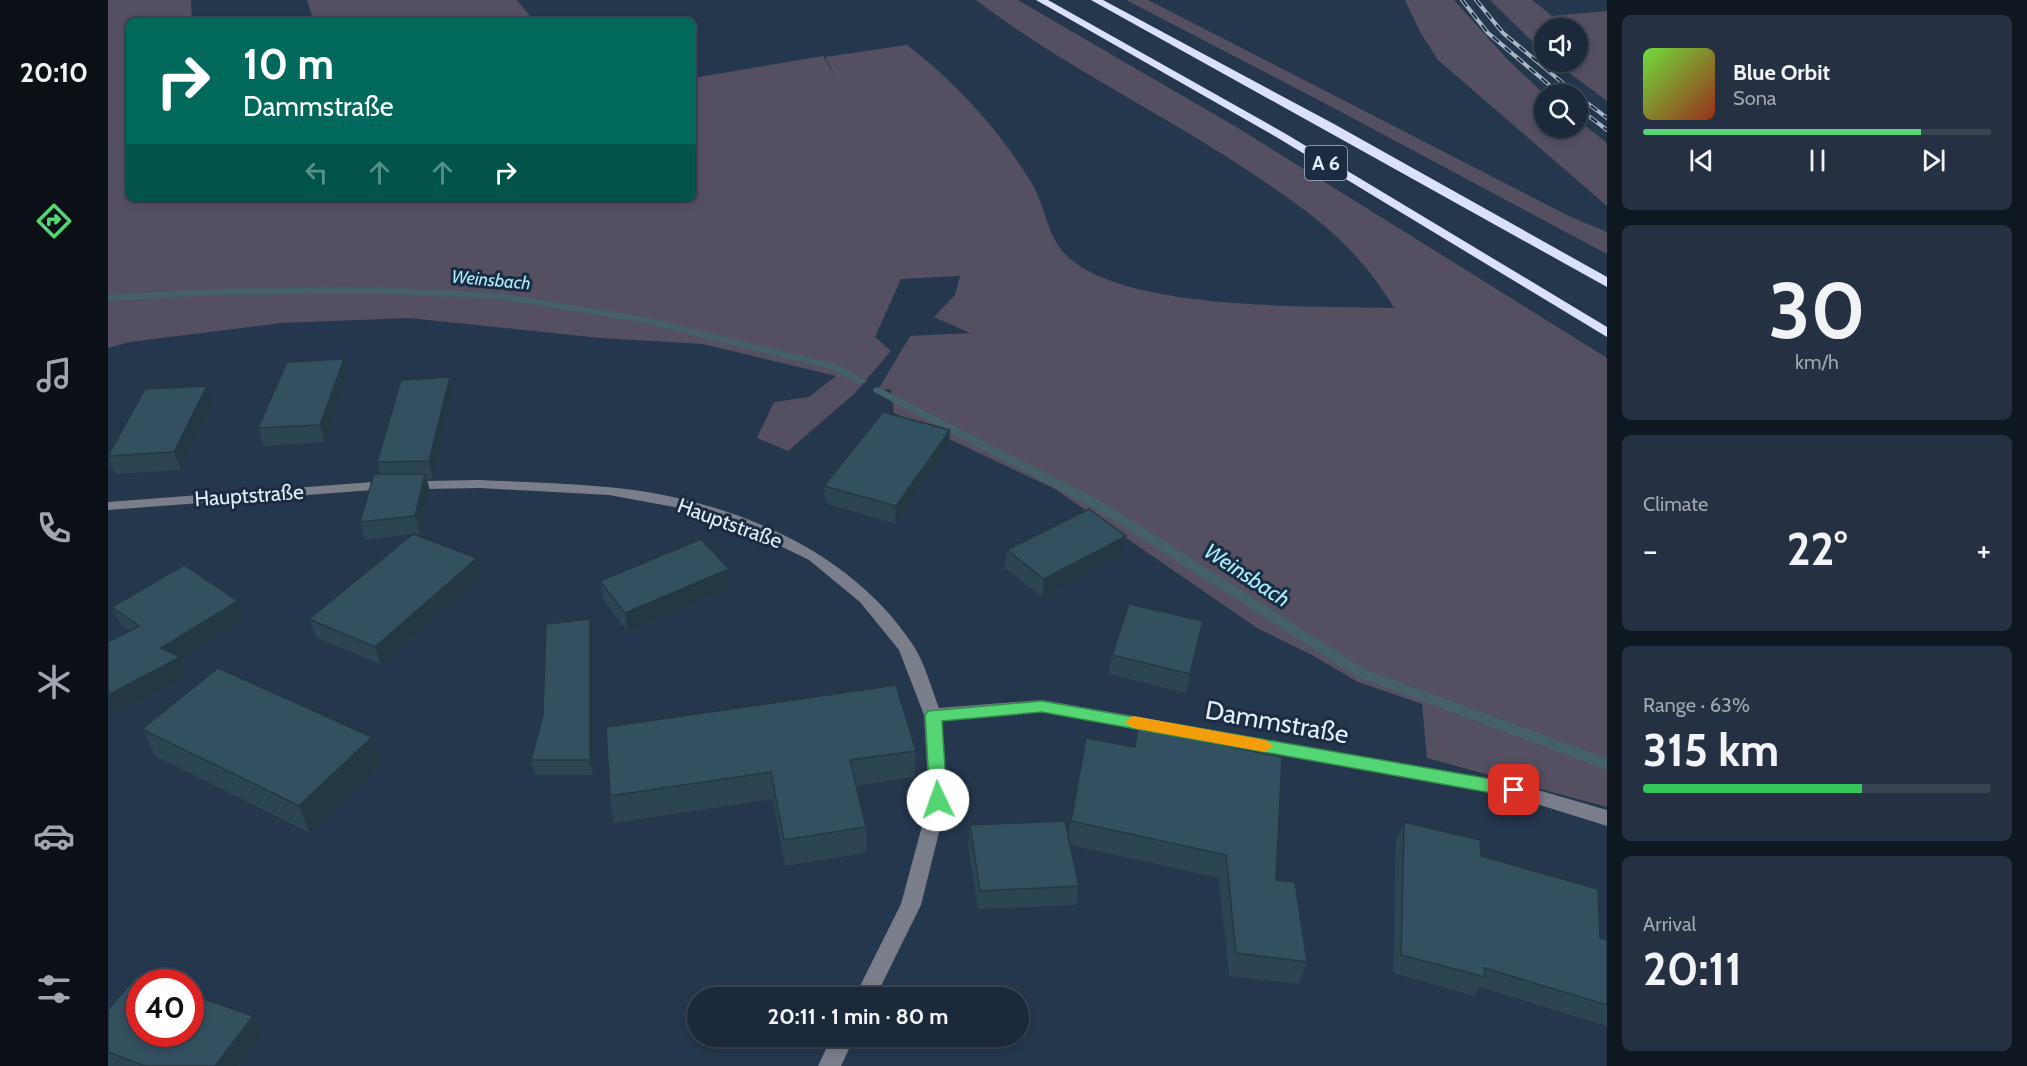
<!DOCTYPE html>
<html lang="en">
<head>
<meta charset="utf-8">
<style>
	:root { --surface:#1c293a; --page:#253142; --text:#f1f3f6; --muted:#a0a6af; --line:#3a4554; --accent:#53d673 }
	body { margin:0; font-family:Cabin,sans-serif; background:var(--page); color:var(--text); height:100vh; display:flex; flex-direction:column; font-size:22px; white-space:nowrap }
	* { box-sizing:border-box; margin:0 }
	p { font-size:20px; color:var(--muted) }
	.icon { flex:none; width:33px; height:33px; fill:none; stroke:currentColor; stroke-width:2; stroke-linecap:round; stroke-linejoin:round }
	.map { position:relative; flex:1; overflow:hidden }
	.sheet { display:flex; flex-direction:column; gap:15px; padding:15px; background:#0f1720; width:420px }
	.sheet>* { flex:none }
	.top-card { position:absolute; left:18px; top:18px; width:570px; height:183px; border-radius:9px; box-shadow:0 3px 9px #0003,0 0 0 2px var(--line); background:#00695c; color:#fff; overflow:hidden }
	.controls { position:absolute; left:1426px; top:18px; display:grid; gap:12px }
	.controls a { display:grid; place-items:center; width:54px; height:54px; border-radius:50%; background:var(--surface); box-shadow:0 3px 9px #0003,0 0 0 2px var(--line); font-size:30px }
	.speed { position:absolute; left:18px; top:969px; display:flex; gap:12px; font-size:30px; font-weight:700; text-align:center }
	.speed>* { display:grid; place-content:center; width:78px; height:78px; border-radius:50%; background:var(--surface); box-shadow:0 3px 9px #0003,0 0 0 2px var(--line); line-height:1 }
	.speed .limit { border:9px solid #d22; background:#fff; color:#111 }
	.pin { position:absolute; display:grid; place-items:center; width:51px; height:51px; color:#fff; margin:-26px; border-radius:12px; box-shadow:0 3px 9px #0006 }
	.me { position:absolute; width:66px; margin:-33px; rotate:357deg; stroke-linejoin:round; filter:drop-shadow(0 0 4px #0008) }
	.turn { display:flex; align-items:center; gap:21px; height:126px; padding:0 18px; font-size:27px }
	.turn .icon { width:78px; height:78px; stroke-width:2.5 }
	.turn b { display:block; font-size:42px; line-height:51px }
	.lanes { display:flex; align-items:center; height:57px; padding:0 18px; background:#0003; justify-content:center; gap:30px; direction:ltr }
	.lanes .off { opacity:.35 }
	.big { font-size:45px; font-weight:700; line-height:1.1 }
	.sheet .widget { flex:1; display:flex; flex-direction:column; justify-content:center; gap:9px; min-width:0; padding:0 21px; border-radius:9px; background:var(--page) }
	.sheet .dial { align-items:center; gap:0 }
	.dial b { font-size:78px; line-height:1 }
	.song { display:flex; align-items:center; gap:18px }
	.cover { width:72px; height:72px; border-radius:9px; background:linear-gradient(135deg,hsl(100 70% 55%),hsl(10 70% 35%)) }
	.played { height:6px; border-radius:3px; background:linear-gradient(90deg,var(--accent) 80%,var(--line) 80%) }
	.keys { display:flex; justify-content:space-around; direction:ltr }
	.heat { display:flex; justify-content:space-between; align-items:center; font-size:33px; direction:ltr }
	.charge { height:9px; border-radius:4px; background:linear-gradient(90deg,#34c759 63%,var(--line) 0) }
	.trip { position:absolute; left:579px; top:987px; width:342px; height:60px; border-radius:30px; background:var(--surface); box-shadow:0 3px 9px #0003,0 0 0 2px var(--line); font-weight:700; line-height:60px; text-align:center }
	main { display:flex; flex:1; min-height:0 }
	.menu { display:flex; flex-direction:column; width:108px; justify-content:space-around; align-items:center; background:#0b1017; color:var(--muted) }
	.menu .icon { width:42px; height:42px }
	.menu .on { color:var(--accent) }
	.menu b { font-size:27px; color:var(--text) }
	.map>svg:first-child { display:block }
</style>
</head>
<body>
<main>
<nav class="menu">
<b>20:10</b>
<svg class="icon on" aria-label="directions" viewBox="0 0 24 24"><path d="M12 3l9 9-9 9-9-9zM9 14v-3h6M13 9l2 2-2 2"/></svg>
<svg class="icon" aria-label="music" viewBox="0 0 24 24"><path d="M9 18V5l10-2v13"/><circle cx="6" cy="18" r="3"/><circle cx="16" cy="16" r="3"/></svg>
<svg class="icon" aria-label="phone" viewBox="0 0 24 24"><path d="M5 4h4l2 5-3 2q2 4 5 5l2-3 5 2v4C11 20 4 13 5 4z"/></svg>
<svg class="icon" aria-label="climate" viewBox="0 0 24 24"><path d="M12 3v18M4 7l16 10M4 17L20 7"/></svg>
<svg class="icon" aria-label="car" viewBox="0 0 24 24"><path d="M5 17H2v-5l4-1 3-4h7l3 4 3 1v5h-3M9 17h6M6 11h13"/><circle cx="7" cy="17" r="2"/><circle cx="17" cy="17" r="2"/></svg>
<svg class="icon" aria-label="filters" viewBox="0 0 24 24"><path d="M4 7h16M4 17h16"/><circle cx="9" cy="7" r="2"/><circle cx="15" cy="17" r="2"/></svg>
</nav>
<div class="map">
<svg width="1499" height="1066" viewBox="0 0 1499 1066">
	<rect width="100%" height="100%" fill="#25374d"/>
	<g fill="#545062">
		<path d="M0,0H83L84,21H21V198H585V78L715,56L728,77L717,57L799,45C848,82 891,130 923,182C935,201 938,227 950,245C995,314 1209,305 1286,308C1248,244 1202,212 1142,172C1052,112 953,65 868,0H910L915,3L1130,128L1499,358V807L1319,758L1314,704L1250,682L1202,654L1149,628L947,489L786,413L783,389L770,390L802,336L862,333L826,317L847,295L852,276L793,279L767,337L783,351L747,393L680,451L649,438L666,402L701,397L728,376L595,344L492,338L301,318L173,323L21,342L0,348Z"/>
		<polygon points="199,0 409,0 426,21 206,21"/>
		<polygon points="1018,0 1040,0 1463,217 1499,232 1499,254 1224,107"/>
		<polygon points="1297,0 1346,0 1399,59 1437,95 1437,128 1470,128 1470,120 1499,143 1499,206 1330,60 1312,32"/>
		<polygon points="1382,0 1424,0 1444,16 1499,11 1499,101 1447,62 1470,62 1470,28 1437,28 1437,54"/>
	</g>
	<g fill="none" stroke-linecap="round" stroke-linejoin="round">
		<g fill="#44616a" fill-rule="evenodd">
			<polygon points="260,287 391,293 537,317 731,365 758,381 757,383 749,383 723,369 537,323 391,299 260,293 106,295 0,301 0,295 106,289"/>
			<polygon points="770,387 996,503 1258,670 1499,758 1499,770 1248,676 988,509 766,392 765,390 766,388"/>
		</g>
		<g fill="#7a7d8a" fill-rule="evenodd">
			<path d="M372,480C414,482 457,483 499,487C614,497 740,546 805,645C817,663 823,688 831,708L934,700L1406,783L1499,810V826L1406,797L934,712L834,721L839,800L813,905L767,998H746L793,904L821,800L816,715L791,650L752,602L701,560L642,531L577,509L501,495L372,488L265,490L0,510V502L265,482Z"/>
			<polygon points="724,1036 747,1036 733,1066 710,1066"/>
		</g>
		<g fill="#dbe1fb" fill-rule="evenodd">
			<polygon points="928,0 940,0 1178,134 1499,327 1499,337 1170,138"/>
			<polygon points="983,0 995,0 1226,124 1499,277 1499,287"/>
		</g>
		<g stroke="#a9b7c7" stroke-width="4">
			<g id="rail">
				<polyline points="1354,0 1380,33 1452,94"/>
				<polyline points="1368,0 1395,33 1468,94"/>
				<polyline points="1470,96 1499,118"/>
				<polyline points="1470,108 1499,130"/>
			</g>
		</g>
		<use href="#rail" stroke="#1b2c42" stroke-width="2" stroke-dasharray="8" stroke-linecap="butt"/>
	</g>
	<g fill="#2c4553">
		<polygon points="236,359 240,375 217,442 156,446 150,428"/>
		<polygon points="342,377 345,394 325,479 319,479 322,491 312,534 307,534 373,576 273,665 208,637 201,619 304,534 257,540 252,522 273,474 269,462"/>
		<polygon points="106,403 73,470 7,474 0,458 0,455"/>
		<polygon points="841,447 787,524 717,503 716,486"/>
		<polygon points="1018,536 1015,554 934,597 897,568 899,550"/>
		<polygon points="492,581 622,587 520,632 495,599"/>
		<polygon points="130,601 137,619 73,659 80,675 0,719 0,642 21,631 13,625 4,607"/>
		<polygon points="1095,621 1078,693 1001,674 1004,655"/>
		<polygon points="484,634 485,775 427,775 423,760"/>
		<polygon points="1030,728 1168,880 1199,962 1191,984 1121,976 1111,878 962,845 971,886 968,905 870,909 860,844 862,825 960,837 963,821 1027,747"/>
		<polygon points="34,729 264,737 273,764 202,833 47,756"/>
		<polygon points="808,751 806,777 748,786 758,827 758,853 677,866 665,799 506,823 502,796"/>
		<polygon points="1296,822 1373,856 1492,938 1499,940 1499,1026 1371,987 1367,996 1285,973 1288,840"/>
		<polygon points="0,1010 145,1016 155,1034 131,1066 0,1066"/>
	</g>
	<g fill="#243843">
		<polygon points="236,359 240,375 217,442 212,425"/>
		<polygon points="342,377 345,394 325,479 321,461"/>
		<polygon points="99,386 106,403 73,470 66,452"/>
		<polygon points="842,430 841,447 787,524 788,506"/>
		<polygon points="317,474 322,491 312,534 307,516"/>
		<polygon points="1018,536 1015,554 934,597 936,579"/>
		<polygon points="369,558 373,576 273,665 267,647"/>
		<polygon points="621,569 622,587 520,632 517,613"/>
		<polygon points="130,601 137,619 73,659 80,675 0,719 0,695 53,648"/>
		<polygon points="482,619 484,634 485,775 482,760"/>
		<polygon points="264,737 273,764 202,833 191,806"/>
		<polygon points="145,1016 155,1034 131,1066 107,1066"/>
	</g>
	<g fill="#335060" stroke="#243843" stroke-width="1.5">
		<polygon points="236,359 212,425 150,428 179,362"/>
		<polygon points="342,377 321,461 269,462 293,380"/>
		<polygon points="99,386 66,452 0,456 37,389"/>
		<polygon points="775,412 842,430 788,506 716,486"/>
		<polygon points="266,474 317,474 307,516 252,522"/>
		<polygon points="981,509 1018,536 936,579 899,550"/>
		<polygon points="305,534 369,558 267,647 201,619"/>
		<polygon points="593,539 621,569 517,613 492,581"/>
		<polygon points="76,565 130,601 53,648 72,657 0,695 0,642 31,626 4,607"/>
		<polygon points="1021,604 1095,621 1082,674 1004,655"/>
		<polygon points="482,619 482,760 423,760 435,715 438,624"/>
		<polygon points="110,668 264,737 191,806 34,729"/>
		<polygon points="788,685 808,751 742,760 758,827 676,840 663,772 502,796 498,727"/>
		<polygon points="1030,728 1174,757 1168,880 1187,882 1199,962 1128,953 1118,855 963,821 978,738 1027,747"/>
		<polygon points="957,821 971,886 872,891 862,825"/>
		<polygon points="1296,822 1372,840 1373,856 1490,889 1492,938 1499,940 1499,1005 1376,968 1377,977 1293,955"/>
		<polygon points="29,976 49,982 32,982 32,1034 82,1034 82,994 145,1016 107,1066 37,1066 0,1052 0,1010"/>
	</g>
	<polygon fill="#53d673" stroke="#368b4b" stroke-width="1.5" points="934,701 1406,783 1412,785 1414,790 1412,795 1406,797 934,712 834,721 839,800 836,805 824,805 822,800 817,715 820,711"/>
	<polygon fill="#f59e0b" points="1025,716 1157,740 1165,746 1157,752 1025,728 1017,722"/>
	<g text-anchor="middle" dominant-baseline="central" stroke-width="6" stroke-linejoin="round" paint-order="stroke">
		<g font-size="18" font-style="italic" fill="#a8effe" stroke="#1b2c42">
			<text transform="translate(383 280) rotate(5)">Weinsbach</text>
		</g>
		<rect fill="#1b2c42" stroke="#a6b4c4" stroke-width="1.5" x="1197" y="146" width="42" height="34" rx="4.5"/>
		<g font-size="20" font-weight="bold" fill="#e2eefc">
			<text x="1218" y="163">A 6</text>
		</g>
		<g font-size="21" fill="#e2eefc" stroke="#1b2c42">
			<text transform="translate(141 495) rotate(-4)">Hauptstraße</text>
			<text transform="translate(622 523) rotate(20)">Hauptstraße</text>
		</g>
		<g font-size="22" font-style="italic" fill="#a8effe" stroke="#1b2c42">
			<text transform="translate(1139 575) rotate(33)">Weinsbach</text>
		</g>
		<g font-size="26" fill="#e2eefc" stroke="#1b2c42">
			<text transform="translate(1169 722) rotate(10)">Dammstraße</text>
		</g>
	</g>
</svg>
<div class="controls">
<a><svg class="icon" aria-label="sound" viewBox="0 0 24 24"><path d="M4 9h4l5-4v14l-5-4H4zM17 9q2 3 0 6"/></svg></a>
<a><svg class="icon" aria-label="search" viewBox="0 0 24 24"><circle cx="10" cy="10" r="6"/><path d="M15 15l6 6"/></svg></a>
</div>
<div class="speed"><div class="limit">40</div></div>
<div class="pin" style="left:1406px;top:790px;background:#d93025"><svg class="icon" aria-label="arrive" viewBox="0 0 24 24"><path d="M6 21V4h12l-3 4 3 4H6"/></svg></div>
<svg class="me" style="left:830px;top:800px" viewBox="-20 -20 40 40"><circle r="19" fill="#fff"/><path d="M0-13L10 11 0 6-10 11z" fill="#53d673"/></svg>
<div class="trip">20:11 · 1 min · 80 m</div>
<div class="top-card">
<div class="turn"><svg class="icon" aria-label="right" viewBox="0 0 24 24"><path d="M7 20v-9h11M14 6l5 5-5 5"/></svg><div><b>10 m</b>Dammstraße</div></div>
<div class="lanes"><svg class="icon off" aria-label="left" viewBox="0 0 24 24"><path d="M17 20v-9H6M10 6l-5 5 5 5"/></svg><svg class="icon off" aria-label="ahead" viewBox="0 0 24 24"><path d="M12 20V5M6 11l6-6 6 6"/></svg><svg class="icon off" aria-label="ahead" viewBox="0 0 24 24"><path d="M12 20V5M6 11l6-6 6 6"/></svg><svg class="icon" aria-label="right" viewBox="0 0 24 24"><path d="M7 20v-9h11M14 6l5 5-5 5"/></svg></div>
</div>
</div>
<section class="sheet">
<div class="widget">
<div class="song"><i class="cover"></i><div><b>Blue Orbit</b><p>Sona</p></div></div>
<div class="played"></div>
<div class="keys"><svg class="icon" aria-label="previous" viewBox="0 0 24 24"><path d="M18 5L8 12l10 7zM5 5v14"/></svg><svg class="icon" aria-label="pause" viewBox="0 0 24 24"><path d="M8 5v14M16 5v14"/></svg><svg class="icon" aria-label="next" viewBox="0 0 24 24"><path d="M6 5l10 7-10 7zM19 5v14"/></svg></div>
</div>
<div class="widget dial"><b>30</b><p>km/h</p></div>
<div class="widget"><p>Climate</p>
<div class="heat"><a>−</a><b class="big">22°</b><a>+</a></div>
</div>
<div class="widget"><p>Range · 63%</p><b class="big">315 km</b><div class="charge"></div></div>
<div class="widget"><p>Arrival</p><b class="big">20:11</b></div>
</section>
</main>
</body>
</html>
